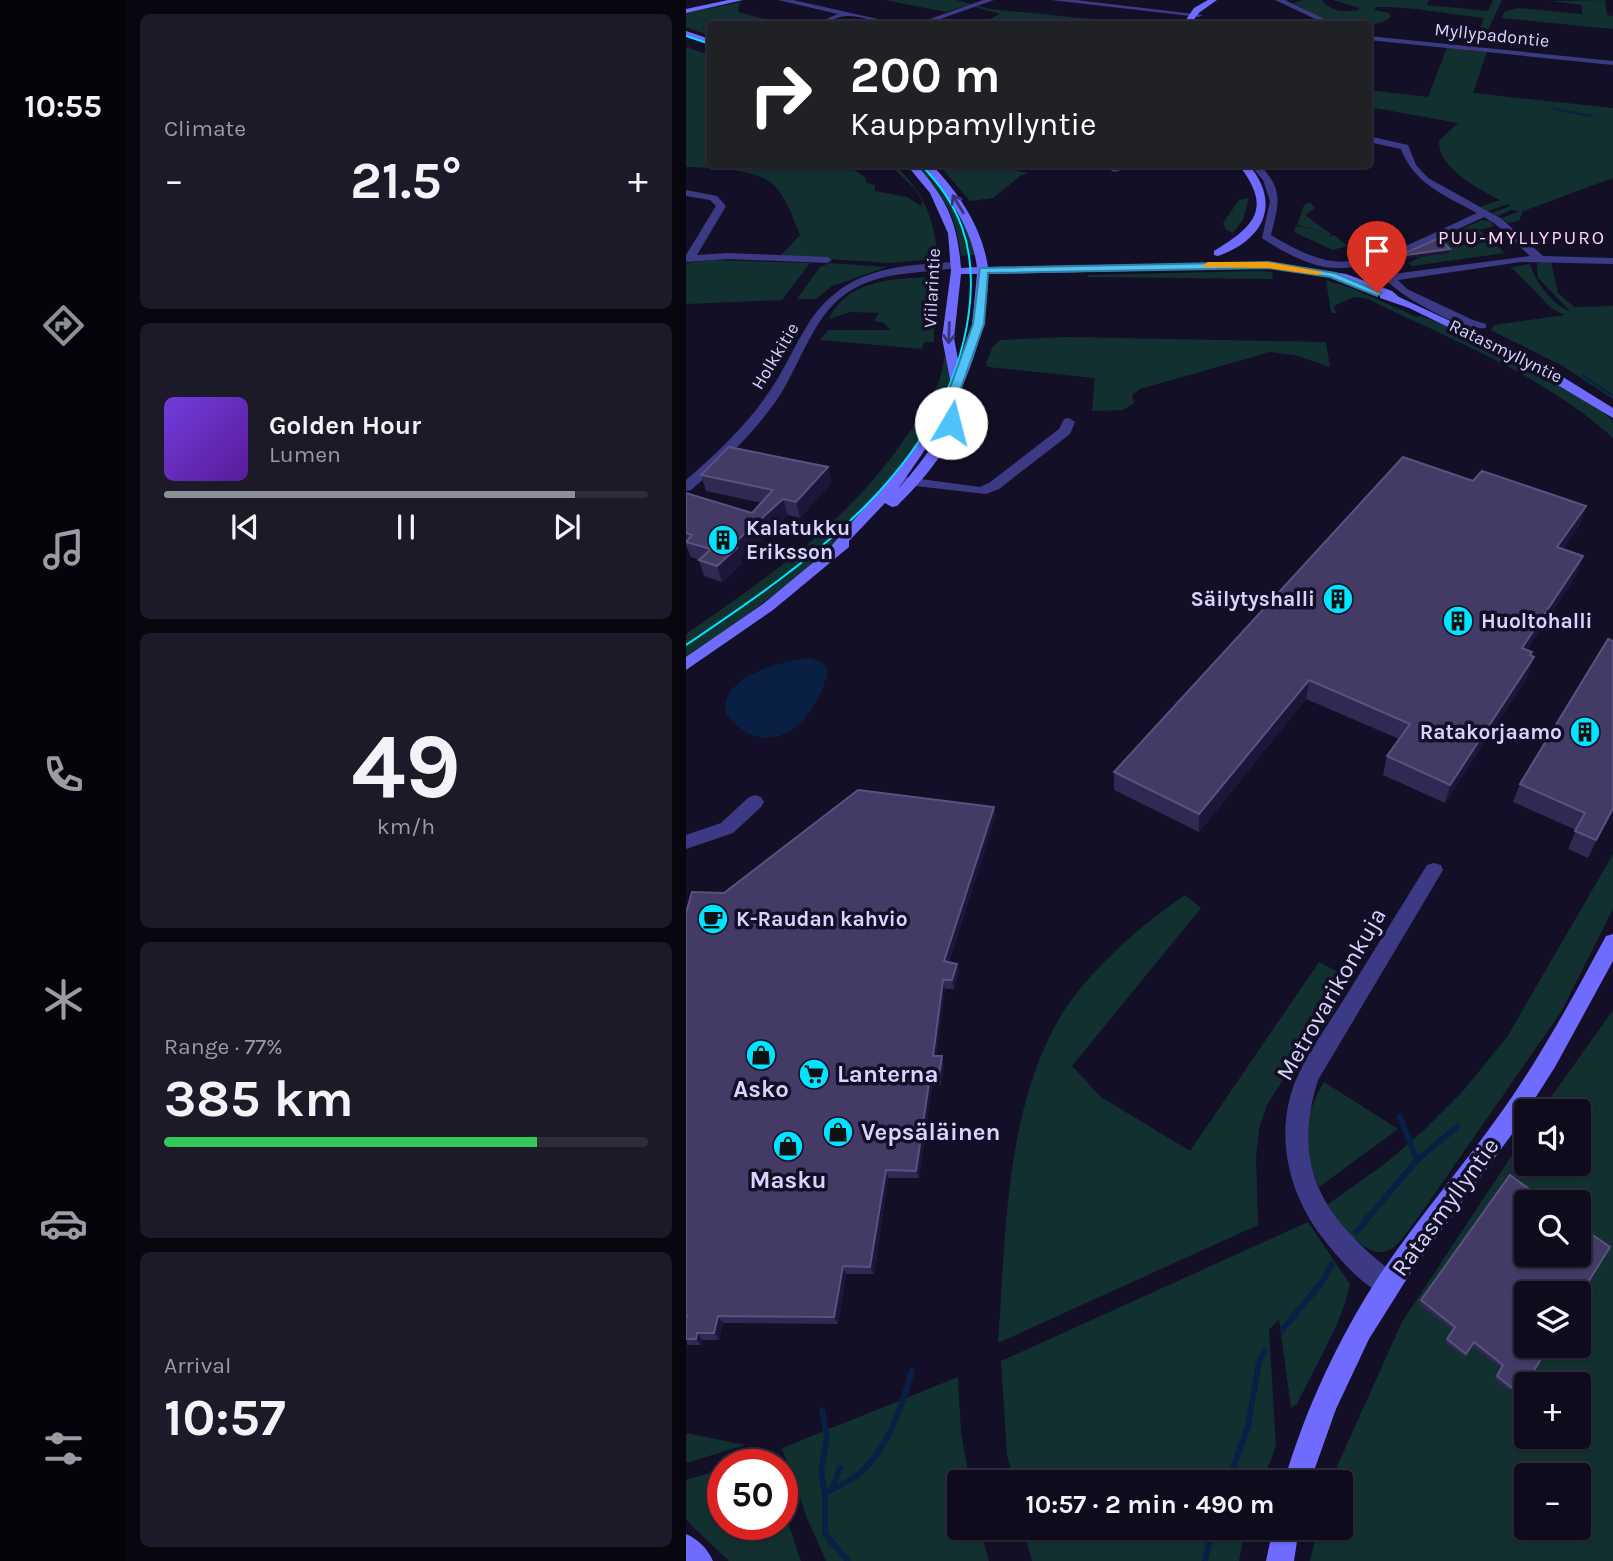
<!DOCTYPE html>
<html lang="en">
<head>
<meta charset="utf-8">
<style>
	:root { --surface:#0e0b1c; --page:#1c1929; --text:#f1f3f6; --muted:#9b9ba3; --line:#2e2b3b; --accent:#8c9099 }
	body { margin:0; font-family:Karla,sans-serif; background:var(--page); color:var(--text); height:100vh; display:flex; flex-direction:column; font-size:26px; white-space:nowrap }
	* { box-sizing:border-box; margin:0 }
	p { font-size:23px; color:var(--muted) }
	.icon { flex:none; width:38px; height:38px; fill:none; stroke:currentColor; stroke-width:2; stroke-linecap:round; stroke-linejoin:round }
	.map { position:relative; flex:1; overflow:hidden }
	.panel { display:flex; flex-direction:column; gap:14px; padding:14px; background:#08060f; width:560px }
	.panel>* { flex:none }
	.banner { position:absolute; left:21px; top:21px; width:665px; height:147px; border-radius:7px; box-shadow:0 2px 5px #0004,0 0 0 2px var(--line); background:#202124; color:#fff; overflow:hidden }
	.controls { position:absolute; left:828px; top:1099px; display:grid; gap:14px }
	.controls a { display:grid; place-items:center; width:77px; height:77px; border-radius:7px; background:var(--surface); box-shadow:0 2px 5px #0004,0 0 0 2px var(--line); font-size:35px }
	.speed { position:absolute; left:21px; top:1449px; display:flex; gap:14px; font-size:35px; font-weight:700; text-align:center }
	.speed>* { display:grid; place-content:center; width:91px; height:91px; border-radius:50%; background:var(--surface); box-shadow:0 2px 5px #0004,0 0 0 2px var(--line); line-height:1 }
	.speed .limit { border:10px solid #d22; background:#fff; color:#111 }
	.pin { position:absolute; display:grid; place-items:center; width:60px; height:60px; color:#fff; margin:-72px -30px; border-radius:50% 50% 50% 0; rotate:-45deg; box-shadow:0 0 7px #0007 }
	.pin .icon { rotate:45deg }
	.me { position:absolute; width:77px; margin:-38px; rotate:8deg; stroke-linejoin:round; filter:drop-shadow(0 0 5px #0008) }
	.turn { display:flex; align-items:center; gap:24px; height:147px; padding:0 28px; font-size:32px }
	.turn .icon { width:91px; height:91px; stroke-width:2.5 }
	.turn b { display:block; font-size:49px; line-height:60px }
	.big { font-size:52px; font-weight:700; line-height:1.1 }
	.panel .card { flex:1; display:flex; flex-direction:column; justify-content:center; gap:10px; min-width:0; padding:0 24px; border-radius:10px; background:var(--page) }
	.panel .dial { align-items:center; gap:0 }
	.dial b { font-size:91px; line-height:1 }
	.song { display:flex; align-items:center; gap:21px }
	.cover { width:84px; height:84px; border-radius:10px; background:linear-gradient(135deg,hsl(260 70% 55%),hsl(270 70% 35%)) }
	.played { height:7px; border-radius:4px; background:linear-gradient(90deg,var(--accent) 85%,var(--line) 85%) }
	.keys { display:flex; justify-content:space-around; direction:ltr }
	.heat { display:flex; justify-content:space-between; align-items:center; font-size:38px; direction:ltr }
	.charge { height:10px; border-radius:5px; background:linear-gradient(90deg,#34c759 77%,var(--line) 0) }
	.trip { position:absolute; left:261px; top:1470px; width:406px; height:70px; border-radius:7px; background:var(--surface); box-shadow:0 2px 5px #0004,0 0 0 2px var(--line); font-weight:700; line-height:70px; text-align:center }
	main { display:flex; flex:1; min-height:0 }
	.dock { display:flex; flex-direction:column; width:126px; justify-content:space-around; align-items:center; background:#06040b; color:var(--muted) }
	.dock .icon { width:49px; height:49px }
	.dock .current { color:var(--accent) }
	.dock b { font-size:32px; color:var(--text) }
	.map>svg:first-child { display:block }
</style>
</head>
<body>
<main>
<nav class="dock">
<b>10:55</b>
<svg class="icon current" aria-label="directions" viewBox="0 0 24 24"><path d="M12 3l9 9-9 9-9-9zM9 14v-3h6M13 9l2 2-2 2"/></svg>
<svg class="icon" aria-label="music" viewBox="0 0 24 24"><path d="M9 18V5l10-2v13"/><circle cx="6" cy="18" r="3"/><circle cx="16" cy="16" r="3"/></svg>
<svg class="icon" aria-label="phone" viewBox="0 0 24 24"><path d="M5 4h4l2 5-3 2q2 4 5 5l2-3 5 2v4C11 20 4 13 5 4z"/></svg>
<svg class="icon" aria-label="climate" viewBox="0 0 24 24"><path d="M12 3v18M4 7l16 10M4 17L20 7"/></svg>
<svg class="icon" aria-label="car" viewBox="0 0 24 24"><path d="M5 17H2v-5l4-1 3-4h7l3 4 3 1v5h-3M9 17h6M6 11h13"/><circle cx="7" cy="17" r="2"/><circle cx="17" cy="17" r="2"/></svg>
<svg class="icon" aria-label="filters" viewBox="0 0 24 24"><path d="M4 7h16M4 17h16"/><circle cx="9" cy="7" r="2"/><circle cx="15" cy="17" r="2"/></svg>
</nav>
<section class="panel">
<div class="card"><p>Climate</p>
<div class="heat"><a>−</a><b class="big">21.5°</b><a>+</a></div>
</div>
<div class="card">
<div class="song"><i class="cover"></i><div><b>Golden Hour</b><p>Lumen</p></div></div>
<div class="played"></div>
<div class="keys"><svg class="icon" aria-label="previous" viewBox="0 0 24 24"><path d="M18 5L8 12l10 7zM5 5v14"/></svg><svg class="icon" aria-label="pause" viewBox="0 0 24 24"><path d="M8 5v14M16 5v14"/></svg><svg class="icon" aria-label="next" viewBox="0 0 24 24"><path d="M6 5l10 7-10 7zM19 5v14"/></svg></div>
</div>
<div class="card dial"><b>49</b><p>km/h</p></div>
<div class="card"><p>Range · 77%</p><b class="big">385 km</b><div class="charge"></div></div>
<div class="card"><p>Arrival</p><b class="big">10:57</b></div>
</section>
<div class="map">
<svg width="927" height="1561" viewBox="0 0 927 1561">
	<rect width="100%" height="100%" fill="#130f26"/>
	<g fill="#12302f" fill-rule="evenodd">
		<polygon points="198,0 270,0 285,4 260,12"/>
		<path d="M618,0H636C645,12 658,12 673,10V8L647,0H743L741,5L802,11L807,0H816L794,47H787L798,18C762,14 725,6 689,7V10L703,13L705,17C695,26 666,28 652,24C637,21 621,10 607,3Z"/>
		<polygon points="919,0 921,15 927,16 927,29 816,18 818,12 832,8 896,14 896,5 865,1"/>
		<polygon points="54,2 52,12 78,19 63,24 24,24 24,36 0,27 0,13"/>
		<polygon points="293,6 304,9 454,24 353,24 337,22 342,24 293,24 314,14 289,7"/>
		<path d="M0,47L24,55V164L169,165L168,170L179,177L181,183L189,185V191L221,197L235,206L236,201L229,189L204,165H208C236,189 248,218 252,256L250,259L205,263L94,256L114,235C107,219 101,199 89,186C72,168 24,168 0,167Z"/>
		<path d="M761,48L801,52L787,93L927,108V178L837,211L833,221L822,223L816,218L834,211L825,210L812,216L806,213L824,206L822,204L802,211L794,207L814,200C793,189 752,169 753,141L772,123L683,107L682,90L742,97Z"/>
		<path d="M227,165H237L271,206L291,255L275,256C270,214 258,193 227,165Z"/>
		<polygon points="253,165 303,165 343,173 334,176 307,198 284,201"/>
		<polygon points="563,198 557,220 547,233 540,230 537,223 553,200"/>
		<polygon points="624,202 629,208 619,215 645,234 642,237 648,235 661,246 647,250 608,232 610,226 632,231 611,225 618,205"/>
		<polygon points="796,220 804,221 809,226 793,230 819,253 726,266 722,263 735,257 750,240"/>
		<polygon points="28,260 124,263 96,300 0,304 0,263"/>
		<path d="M865,262L872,293L888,307L927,306V399L875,365L805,330L808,325L879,315L866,309L825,267L844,264C849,281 866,305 884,311L852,278L851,263Z"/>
		<polygon points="143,263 201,267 146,286 130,299 111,299 134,267"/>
		<polygon points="572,271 586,272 587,279 402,277 402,275"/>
		<path d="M247,277L252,279C252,300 247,320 248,342H238L236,349L134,340L142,330H205L198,323L188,321L193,313L165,312L143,319C163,278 208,279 247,277Z"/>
		<path d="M640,280L668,289L731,317L734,316C802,339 874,373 927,421V438C858,375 765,340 682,299L668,297L648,306L650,313H645Z"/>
		<polygon points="380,337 640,342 644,367 609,355 584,352 454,389 446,395 448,403 437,410 406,411 409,378 302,367 300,363 307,346 315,340"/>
		<path d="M263,356C268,383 259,396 246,420C194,520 91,595 0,659V634C89,573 169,517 228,425C242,405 257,382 258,357Z"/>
		<path d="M927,854V909L875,1012L731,1219C723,1228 715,1243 705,1249C682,1264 651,1220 641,1205L701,1162L737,1131L777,1091L821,1037Z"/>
		<path d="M499,895L515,908L386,1066L415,1097L504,1151L633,962L662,977L581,1105L573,1129L570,1158L572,1225L312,1343C320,1238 318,1122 369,1026C395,977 454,925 499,895Z"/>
		<path d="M927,1010V1561H624L632,1528H654V1482H644L716,1322L840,1134V1164H892V1111H855ZM840,1202H892V1255H840ZM840,1293H892V1346H840ZM840,1384H892V1437H840ZM840,1475H892V1528H840Z"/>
		<path d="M638,1082L712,1129L633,1187C615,1150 616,1118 638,1082Z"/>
		<path d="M622,1222L664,1284C655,1326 629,1366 611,1404L605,1408L593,1319L583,1330L590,1446L576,1482H328L321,1454L315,1361Z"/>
		<polygon points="272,1377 275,1433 284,1482 273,1482 273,1528 294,1528 303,1561 140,1561 121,1518 96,1448"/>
		<polygon points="0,1433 59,1445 0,1463"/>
		<polygon points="37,1469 37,1491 33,1495 37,1507 37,1524 96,1524 97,1509 115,1561 43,1561 4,1524 0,1518 0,1480"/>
		<polygon points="337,1528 559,1528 553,1561 346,1561"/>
	</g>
	<path fill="#0a1f44" d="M122,658L135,661L142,670C132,720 85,767 41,716C28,679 94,661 122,658Z"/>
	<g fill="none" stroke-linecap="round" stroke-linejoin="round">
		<polyline stroke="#0a1f44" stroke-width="2" points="868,109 905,116"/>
		<polyline stroke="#0a1f44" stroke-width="2.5" points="896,375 927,396"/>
		<g stroke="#0a1f44" stroke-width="6">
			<polyline points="714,1117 731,1160"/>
			<polyline points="670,1232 731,1160 771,1127"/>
			<polyline points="596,1330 636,1282 646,1264"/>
			<polyline points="136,1410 141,1437 135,1471 139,1493 139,1534 162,1561"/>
			<polyline points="542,1482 562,1426 573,1362 579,1350"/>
			<polyline points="147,1487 154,1468"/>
			<path d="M139,1493C150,1487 163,1482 173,1474C203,1449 215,1406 226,1371"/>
			<polyline points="519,1561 527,1528"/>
		</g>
		<g fill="#3d3a85" fill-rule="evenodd">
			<path d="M92,0H107L214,24C196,26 179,16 162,16C150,16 140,24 128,24L152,14Z"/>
			<polygon points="297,0 308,0 240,24 230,24"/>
			<polygon points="365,0 390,0 517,15 513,17"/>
			<polygon points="589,0 599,0 649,24 640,24"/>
			<polygon points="682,36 927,61 927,65 682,40"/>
			<path d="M682,136L722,145L730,165L742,178L816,219L857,256L927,258V264L835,262L712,280L721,289L787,320L800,324V328C777,332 718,298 702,282L674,290L668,287L697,277L692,271L697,268L707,274L844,256L808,223L798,217C753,237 701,269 651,268C626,268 597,252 576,238L584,201L577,180L563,164H573C598,190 593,203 585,235C603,246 625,258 646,261C689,267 752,230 791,213C760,196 728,184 715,149L682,142Z"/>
			<polygon points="413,164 459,164 428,172"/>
			<polygon points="0,190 31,196 40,206 11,255 42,253 141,257 146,260 141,263 42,259 0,262 0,255 30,206 24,200 0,196"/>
			<path d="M270,262L274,263V267C238,274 203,270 169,288C127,310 116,364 90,401C66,435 36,463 5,490L0,491V480C29,455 59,427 81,395C97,373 107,348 121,326C156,269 209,265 270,262Z"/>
			<polygon points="383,418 389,422 384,434 313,489 300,494 212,484 205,480 212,476 294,487 303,483 373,429 378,419"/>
			<polygon points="69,795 75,797 78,802 75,807 47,833 0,849 0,835 35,823 63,797"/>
			<path d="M748,863L755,865L757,870L632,1080C603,1172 641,1221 711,1276L714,1285L711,1294L702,1297C676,1286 653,1259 636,1237C600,1190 587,1127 613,1073C627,1044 647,1018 663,991C689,949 715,907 741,865Z"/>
		</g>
		<g fill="#6f6bff" fill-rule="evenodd">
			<polygon points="42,0 57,0 0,13 0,9"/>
			<polygon points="522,0 531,0 514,12 504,24 497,24 508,8"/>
			<polygon points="0,31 24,39 24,44 0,36"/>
			<path d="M220,164H230C261,200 271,220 275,268L291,267C285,225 262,195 235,164H245C273,193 296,227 302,267L582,262L660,274L706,291L713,297L856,364L927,408V418L828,359L723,308L694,298V294L654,279L582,268L302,274C302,318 290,358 271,398L274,401C273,441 238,479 211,506L206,507L199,503L163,541V547L87,610L0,670V657L77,604L141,551L224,455L265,384L256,338L265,271L262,233L244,193ZM275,274H291L286,325L273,365L268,338ZM258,422C248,447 230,469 212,489Z"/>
			<path d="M552,164H562C596,203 578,240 532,256L528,255V251C571,225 586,207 552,164Z"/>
			<path d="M927,934V961L869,1067L829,1130L727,1269L683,1339L650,1409L624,1482H598C619,1410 652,1339 693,1276C730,1220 775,1169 814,1114C854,1058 887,997 920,936Z"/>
			<polygon points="587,1528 613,1528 608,1561 580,1561"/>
			<path d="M0,1534C13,1540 21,1548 27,1561H0Z"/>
		</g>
		<g stroke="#00e5ff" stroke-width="2">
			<polyline points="0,36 24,44"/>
			<path d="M0,645C122,563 270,462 284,302C289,246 274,204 234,164"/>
		</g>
	</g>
	<g fill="#312854">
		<polygon points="142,467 145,483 114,518 102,515 54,559 56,564 36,582 18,576 13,560 5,557 1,548 0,548 0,493 66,513 76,503 20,491 15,475"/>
		<polygon points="787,481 900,506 894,524 877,549 891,574 841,650 846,652 842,676 759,803 697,775 701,756 713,739 620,699 513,832 428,790 428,772"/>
		<polygon points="834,784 927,811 902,858 882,849 890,830 827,802"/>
		<polygon points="308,807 309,817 263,962 271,964 273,972 268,989 259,989 250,1056 258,1064 255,1085 246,1085 233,1178 202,1178 188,1274 160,1274 152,1324 37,1323 33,1340 17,1340 15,1345 1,1345 0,1320 38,893"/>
		<polygon points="735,1300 863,1346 837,1386 830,1380 824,1391 809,1379 815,1368 786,1346 779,1357 759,1342 767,1330 733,1304"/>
	</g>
	<g fill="#1d163a">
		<polygon points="764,249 763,253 713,260 713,256"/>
		<polygon points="142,467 145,483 114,518 110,502"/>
		<polygon points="97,499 102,515 54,559 56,564 36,582 31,566 45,546"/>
		<polygon points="900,506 894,524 866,566 871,547"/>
		<polygon points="897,556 891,574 830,667 836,648"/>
		<polygon points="846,652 841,668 848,657 842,676 759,803 764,785"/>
		<polygon points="623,680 620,699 513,832 513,814"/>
		<polygon points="308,807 309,817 260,970 258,961"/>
		<polygon points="927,808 927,811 902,858 910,840"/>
		<polygon points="271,964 273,972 268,989 266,980"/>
		<polygon points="257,980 259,989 249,1064 247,1056"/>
		<polygon points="256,1056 258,1064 255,1085 253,1076"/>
		<polygon points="244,1076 246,1085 233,1178 230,1171"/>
		<polygon points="200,1170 202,1178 188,1274 184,1267"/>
		<polygon points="157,1266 160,1274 152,1324 148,1317"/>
		<polygon points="32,1316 37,1323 33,1340 28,1333"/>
		<polygon points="11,1333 17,1340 15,1345 10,1339"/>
	</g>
	<g fill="#433a66" stroke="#5a527e" stroke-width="2">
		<polygon points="753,238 764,249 713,256"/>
		<polygon points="43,447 142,467 110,502 97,499 45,546 51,548 31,566 13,560 25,549 0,542 6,535 0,533 0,493 66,513 87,490 15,475"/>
		<polygon points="717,457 787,481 796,471 900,506 871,547 897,556 836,648 846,652 844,655 848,657 764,785 701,756 724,724 623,680 513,814 428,772"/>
		<polygon points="922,639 927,641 927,808 910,840 889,831 899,813 834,784"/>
		<polygon points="172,790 308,807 258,961 271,964 266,980 257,980 247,1056 256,1056 253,1076 244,1076 230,1171 200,1170 184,1267 157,1266 148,1317 32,1316 28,1333 11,1333 10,1339 0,1339 0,1320 1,1315 0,1314 0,913 6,892 38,893"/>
		<polygon points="824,1175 861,1202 840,1202 840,1255 892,1255 892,1225 924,1247 892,1298 892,1293 840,1293 840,1346 863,1346 840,1383 832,1377 826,1388 811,1376 817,1365 788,1342 780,1354 761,1339 769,1327 735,1300"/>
	</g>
	<defs><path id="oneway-shaft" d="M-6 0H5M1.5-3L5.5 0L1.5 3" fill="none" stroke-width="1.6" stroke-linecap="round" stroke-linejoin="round" transform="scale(1.75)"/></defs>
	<g stroke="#38347d">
		<use href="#oneway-shaft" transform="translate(272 204) rotate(-121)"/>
		<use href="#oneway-shaft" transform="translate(263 333) rotate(92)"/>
	</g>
	<path fill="#4fc3f7" stroke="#337fa1" stroke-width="2" d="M582,262L649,273L696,293L691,296L644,277L582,268L302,273L298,324L275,388C272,401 275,412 269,425L259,423C263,411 261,400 264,388L287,324L294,268Z"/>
	<polygon fill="#f59e0b" points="522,262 582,262 637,272 632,275 582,268 518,267 517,265"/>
	<defs>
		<g id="building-disc" transform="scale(1.575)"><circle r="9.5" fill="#00e5ff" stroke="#130f26"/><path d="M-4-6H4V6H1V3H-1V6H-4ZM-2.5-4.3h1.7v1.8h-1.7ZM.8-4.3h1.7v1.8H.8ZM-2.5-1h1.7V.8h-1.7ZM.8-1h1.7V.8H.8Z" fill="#111"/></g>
		<g id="cafe-disc" transform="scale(1.575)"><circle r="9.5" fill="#00e5ff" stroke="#130f26"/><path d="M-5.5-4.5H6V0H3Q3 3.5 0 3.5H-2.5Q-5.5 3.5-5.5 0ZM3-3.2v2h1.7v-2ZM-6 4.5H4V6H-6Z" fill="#111"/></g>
		<g id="shop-disc" transform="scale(1.575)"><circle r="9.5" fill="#00e5ff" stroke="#130f26"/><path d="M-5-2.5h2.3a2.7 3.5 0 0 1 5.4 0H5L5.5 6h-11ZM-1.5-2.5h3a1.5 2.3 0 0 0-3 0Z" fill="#111"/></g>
		<g id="supermarket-disc" transform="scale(1.575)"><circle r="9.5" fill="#00e5ff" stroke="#130f26"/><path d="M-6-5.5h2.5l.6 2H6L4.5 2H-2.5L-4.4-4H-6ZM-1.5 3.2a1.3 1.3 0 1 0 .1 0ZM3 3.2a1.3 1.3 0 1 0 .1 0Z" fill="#111"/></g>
	</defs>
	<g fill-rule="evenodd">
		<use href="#building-disc" x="37" y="540"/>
		<use href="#building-disc" x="652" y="599"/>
		<use href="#building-disc" x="772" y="621"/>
		<use href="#building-disc" x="899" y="732"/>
		<use href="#cafe-disc" x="27" y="919"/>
		<use href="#shop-disc" x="75" y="1055"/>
		<use href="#supermarket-disc" x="128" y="1074"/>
		<use href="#shop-disc" x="152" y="1132"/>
		<use href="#shop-disc" x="102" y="1146"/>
	</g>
	<g text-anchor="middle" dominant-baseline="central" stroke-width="7" stroke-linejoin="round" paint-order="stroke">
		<g font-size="18" fill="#d9d4ff" stroke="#130f26">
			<text transform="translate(806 35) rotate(6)">Myllypadontie</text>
			<text transform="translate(246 288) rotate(-87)">Viilarintie</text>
			<text transform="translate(820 351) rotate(26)">Ratasmyllyntie</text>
			<text transform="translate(89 356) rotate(-59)">Holkkitie</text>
		</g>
		<g font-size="19" letter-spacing="2" fill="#ffd6f0" stroke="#130f26">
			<text x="836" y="238">PUU-MYLLYPURO</text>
		</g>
		<g font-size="21" font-weight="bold" fill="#d9d4ff" stroke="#130f26" text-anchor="start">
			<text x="60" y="528">Kalatukku<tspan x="60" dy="24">Eriksson</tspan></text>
			<text x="629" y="599" text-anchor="end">Säilytyshalli</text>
			<text x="795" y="621">Huoltohalli</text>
			<text x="876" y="732" text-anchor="end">Ratakorjaamo</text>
			<text x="50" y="919">K-Raudan kahvio</text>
		</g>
		<g font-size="24" fill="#d9d4ff" stroke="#130f26">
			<text transform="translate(645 994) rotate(-60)">Metrovarikonkuja</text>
			<text transform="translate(759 1207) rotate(-54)">Ratasmyllyntie</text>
		</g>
		<g font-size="24" font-weight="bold" fill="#d9d4ff" stroke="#130f26" text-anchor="start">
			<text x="151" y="1074">Lanterna</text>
			<text x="75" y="1089" text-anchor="middle">Asko</text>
			<text x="175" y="1132">Vepsäläinen</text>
			<text x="102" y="1180" text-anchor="middle">Masku</text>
		</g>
	</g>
</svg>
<div class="controls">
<a><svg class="icon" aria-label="sound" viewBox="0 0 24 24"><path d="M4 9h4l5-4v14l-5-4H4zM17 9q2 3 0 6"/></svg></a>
<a><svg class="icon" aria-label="search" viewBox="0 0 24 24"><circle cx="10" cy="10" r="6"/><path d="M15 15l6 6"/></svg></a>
<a><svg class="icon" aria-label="layers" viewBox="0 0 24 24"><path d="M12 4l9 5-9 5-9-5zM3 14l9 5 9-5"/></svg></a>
<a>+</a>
<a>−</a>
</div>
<div class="speed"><div class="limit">50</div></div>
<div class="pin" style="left:691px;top:293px;background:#d93025"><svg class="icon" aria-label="arrive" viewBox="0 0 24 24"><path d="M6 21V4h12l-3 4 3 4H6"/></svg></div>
<svg class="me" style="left:265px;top:423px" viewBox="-20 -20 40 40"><circle r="19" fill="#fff"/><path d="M0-13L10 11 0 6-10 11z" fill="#4fc3f7"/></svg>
<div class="trip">10:57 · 2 min · 490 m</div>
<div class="banner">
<div class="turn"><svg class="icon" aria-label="right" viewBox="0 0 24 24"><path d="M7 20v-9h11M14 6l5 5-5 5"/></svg><div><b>200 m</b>Kauppamyllyntie</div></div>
</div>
</div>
</main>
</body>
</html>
